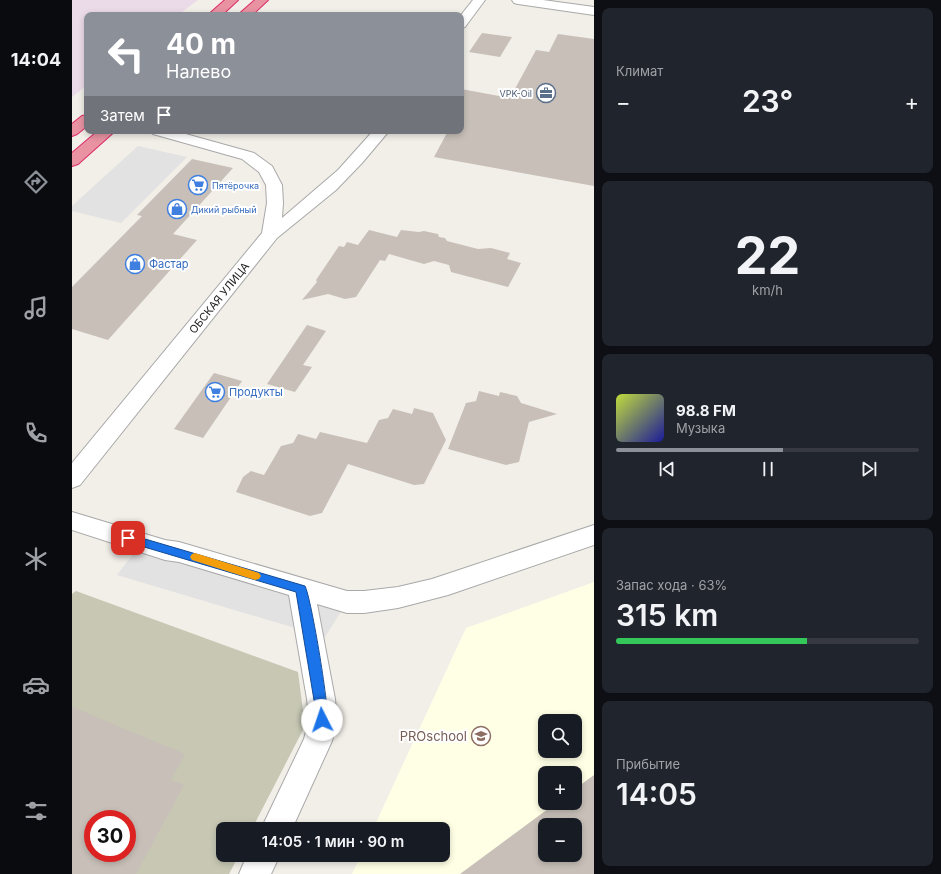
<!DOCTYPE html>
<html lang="ru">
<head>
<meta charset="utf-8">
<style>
	:root { --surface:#171b24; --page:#20242c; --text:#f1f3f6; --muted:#9ea1a6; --line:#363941; --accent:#8c9099 }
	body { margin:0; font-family:Inter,sans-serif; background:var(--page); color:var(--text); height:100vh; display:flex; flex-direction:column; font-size:15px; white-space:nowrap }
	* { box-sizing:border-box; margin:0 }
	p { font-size:13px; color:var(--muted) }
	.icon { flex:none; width:22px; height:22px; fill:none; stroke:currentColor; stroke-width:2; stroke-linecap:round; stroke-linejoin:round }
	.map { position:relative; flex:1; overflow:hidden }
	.side { display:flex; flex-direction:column; gap:8px; padding:8px; background:#0d0f14; width:347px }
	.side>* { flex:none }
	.top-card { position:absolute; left:12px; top:12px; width:380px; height:122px; border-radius:8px; box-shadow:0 2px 6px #0003; background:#8c9099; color:#fff; overflow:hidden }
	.fabs { position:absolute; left:466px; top:714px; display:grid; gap:8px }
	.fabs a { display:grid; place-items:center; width:44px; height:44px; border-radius:8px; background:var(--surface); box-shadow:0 2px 6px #0003; font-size:20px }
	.speed { position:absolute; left:12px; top:810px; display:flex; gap:8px; font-size:20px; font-weight:700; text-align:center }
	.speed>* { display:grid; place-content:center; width:52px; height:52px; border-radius:50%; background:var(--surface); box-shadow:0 2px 6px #0003; line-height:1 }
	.speed .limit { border:6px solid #d22; background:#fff; color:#111 }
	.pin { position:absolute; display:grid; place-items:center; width:34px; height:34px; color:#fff; margin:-17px; border-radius:8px; box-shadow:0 2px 6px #0006 }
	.me { position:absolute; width:44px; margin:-22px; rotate:356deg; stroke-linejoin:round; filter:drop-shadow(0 0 3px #0008) }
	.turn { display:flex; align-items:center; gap:14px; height:84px; padding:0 16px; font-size:18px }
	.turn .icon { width:52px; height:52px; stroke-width:2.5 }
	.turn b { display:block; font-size:28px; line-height:34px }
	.then { display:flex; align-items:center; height:38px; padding:0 16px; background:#0003; gap:8px; font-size:15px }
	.big { font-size:30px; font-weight:600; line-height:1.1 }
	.side .widget { flex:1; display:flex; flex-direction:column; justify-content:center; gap:6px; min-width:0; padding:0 14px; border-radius:8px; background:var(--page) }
	.side .dial { align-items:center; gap:0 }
	.dial b { font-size:52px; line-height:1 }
	.song { display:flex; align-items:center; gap:12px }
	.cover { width:48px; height:48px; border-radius:6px; background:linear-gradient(135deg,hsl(70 70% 55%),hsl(240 70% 35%)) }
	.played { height:4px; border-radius:2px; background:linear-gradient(90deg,var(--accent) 55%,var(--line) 55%) }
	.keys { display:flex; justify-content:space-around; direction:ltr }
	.heat { display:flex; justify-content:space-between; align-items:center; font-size:22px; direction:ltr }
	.charge { height:6px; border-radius:3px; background:linear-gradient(90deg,#34c759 63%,var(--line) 0) }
	.trip { position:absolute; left:144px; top:822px; width:234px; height:40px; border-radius:8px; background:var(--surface); box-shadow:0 2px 6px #0003; font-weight:600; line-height:40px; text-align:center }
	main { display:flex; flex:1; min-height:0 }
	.tab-bar { display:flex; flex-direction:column; width:72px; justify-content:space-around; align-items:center; background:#090b0e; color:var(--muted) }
	.tab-bar .icon { width:28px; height:28px }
	.tab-bar .current { color:var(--accent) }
	.tab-bar b { font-size:18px; color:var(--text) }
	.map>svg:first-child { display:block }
</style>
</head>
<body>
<main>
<nav class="tab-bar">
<b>14:04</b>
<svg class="icon current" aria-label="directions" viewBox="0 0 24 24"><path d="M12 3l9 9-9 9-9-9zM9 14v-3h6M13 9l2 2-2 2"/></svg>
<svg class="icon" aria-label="music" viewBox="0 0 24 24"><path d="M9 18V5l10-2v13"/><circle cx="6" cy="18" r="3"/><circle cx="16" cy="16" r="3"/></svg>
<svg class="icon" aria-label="phone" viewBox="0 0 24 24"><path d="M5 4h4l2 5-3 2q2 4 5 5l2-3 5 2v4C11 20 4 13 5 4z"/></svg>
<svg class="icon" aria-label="climate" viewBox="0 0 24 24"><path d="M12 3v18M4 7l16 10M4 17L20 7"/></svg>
<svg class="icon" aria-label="car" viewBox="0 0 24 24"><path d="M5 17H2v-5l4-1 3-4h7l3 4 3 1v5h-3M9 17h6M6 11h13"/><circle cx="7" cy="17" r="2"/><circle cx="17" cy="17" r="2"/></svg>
<svg class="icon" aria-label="filters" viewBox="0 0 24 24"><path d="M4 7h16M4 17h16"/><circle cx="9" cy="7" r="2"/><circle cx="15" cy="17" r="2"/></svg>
</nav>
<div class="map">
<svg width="522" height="874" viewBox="0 0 522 874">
	<rect width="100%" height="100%" fill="#f2efe9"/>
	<polygon fill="#ebdbe8" points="0,0 126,0 106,15 15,15 15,85 0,97"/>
	<path fill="#ffffe5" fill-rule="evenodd" d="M522,582V874H280L289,855H371V829H301L394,628ZM473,721H503V751H473ZM473,773H503V803H473ZM473,825H503V855H473Z"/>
	<path fill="#c7c7b4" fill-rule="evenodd" d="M4,591L226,672L233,726L180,829H151V855H167L157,874H0V594ZM21,819H55V853H21Z"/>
	<g fill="#e2e2e2">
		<polygon points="66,146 115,157 49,223 0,211 0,206"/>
		<polygon points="70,542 275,602 253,637 45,575"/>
	</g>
	<g fill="#c7bfb8" fill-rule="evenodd">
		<polygon points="410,33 440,37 428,57 397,52"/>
		<polygon points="486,34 522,39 522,186 362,157 376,131 389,131 389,89 438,98 464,50 477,52"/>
		<polygon points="120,159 161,168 101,234 125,240 36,340 0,329 0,287 70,216 65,215"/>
		<polygon points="297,230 325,237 329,230 347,232 352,231 366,234 367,237 373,238 375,241 406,249 419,248 438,253 435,259 449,263 436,287 379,272 377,265 362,261 352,264 317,254 313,261 308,260 284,297 273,299 256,294 230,300 245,282 244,280 267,246 272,247 275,242 286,245"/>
		<polygon points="235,325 254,331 231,365 240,367 223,392 195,384"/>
		<polygon points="142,373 170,381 131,438 102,429"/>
		<polygon points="407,391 427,396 428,392 445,396 449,403 485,414 457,422 447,462 434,465 376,449 394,403 404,401"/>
		<polygon points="342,408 361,413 374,440 352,484 342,485 276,464 250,513 238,516 164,492 171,477 179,471 192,475 209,446 221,443 226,434 244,439 248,432 295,443 307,420 316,418 321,409 340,414"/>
		<path d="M0,707L113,754L99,780L112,785L64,874H0ZM21,819H55V853H21Z"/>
		<path d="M522,775V874H388L484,803H503V789ZM473,825H503V855H473Z"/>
	</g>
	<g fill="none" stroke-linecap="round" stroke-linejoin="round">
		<g stroke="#a9a9a9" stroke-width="2">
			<g id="minor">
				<polygon points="401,0 413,0 393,27 389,28 389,15"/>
				<polygon points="440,0 471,0 522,7 522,15 446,4 442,3"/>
				<polygon points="78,131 103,131 182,153 200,166 210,185 211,203 210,218 266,170 301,131 317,131 290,163 264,190 205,238 8,485 0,488 0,463 190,233 195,203 194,185 187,172 170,159 81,134"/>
				<polygon points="0,512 93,540 107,542 275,591 292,591 326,587 360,579 522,525 522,545 376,595 326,608 292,613 275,613 245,604 263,699 265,720 260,741 220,829 189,829 232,739 237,720 235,699 217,595 107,562 93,560 0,530"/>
				<polygon points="175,855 208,855 199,874 167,874"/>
			</g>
		</g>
		<g stroke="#dc2a67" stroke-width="2">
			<g id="highway">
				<polygon points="153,0 166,0 150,15 136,15"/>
				<polygon points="183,0 196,0 180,15 166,15"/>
				<polygon points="15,115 15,126 5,134 0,136 0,124 10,116"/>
				<polygon points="26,131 43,131 6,164 0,166 0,153"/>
			</g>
		</g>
		<use href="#minor" fill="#fff" fill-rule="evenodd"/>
		<use href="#highway" fill="#e892a2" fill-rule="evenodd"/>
	</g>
	<path fill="#1a73e8" stroke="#114b97" d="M56,534L233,586C239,597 259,715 255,724L250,726L246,724L224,592L52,541L51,538L52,535Z"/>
	<polygon fill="#f59e0b" points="123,553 187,573 189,576 187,579 183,580 120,560 118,557 120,554"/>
	<defs>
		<g id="office-ring" transform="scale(1)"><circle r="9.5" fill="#fff" stroke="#5c6f8a" stroke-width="1.5"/><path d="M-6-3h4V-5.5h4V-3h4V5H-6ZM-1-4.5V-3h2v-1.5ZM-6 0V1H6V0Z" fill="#5c6f8a"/></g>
		<g id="supermarket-ring" transform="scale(1)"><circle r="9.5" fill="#fff" stroke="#3f7fe0" stroke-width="1.5"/><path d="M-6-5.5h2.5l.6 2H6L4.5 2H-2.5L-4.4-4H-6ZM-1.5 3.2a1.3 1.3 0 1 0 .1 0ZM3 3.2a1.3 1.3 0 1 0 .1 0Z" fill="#3f7fe0"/></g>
		<g id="shop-ring" transform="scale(1)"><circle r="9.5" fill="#fff" stroke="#3f7fe0" stroke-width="1.5"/><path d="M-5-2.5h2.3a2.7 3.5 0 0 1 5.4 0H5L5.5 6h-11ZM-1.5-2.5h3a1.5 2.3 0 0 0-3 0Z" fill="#3f7fe0"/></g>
		<g id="school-ring" transform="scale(1)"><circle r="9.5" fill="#fff" stroke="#8d6e63" stroke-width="1.5"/><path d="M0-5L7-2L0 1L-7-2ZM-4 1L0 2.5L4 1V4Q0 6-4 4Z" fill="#8d6e63"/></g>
	</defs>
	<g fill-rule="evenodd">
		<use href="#office-ring" x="474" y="93"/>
		<use href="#supermarket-ring" x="126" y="185"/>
		<use href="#shop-ring" x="105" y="209"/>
		<use href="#shop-ring" x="63" y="264"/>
		<use href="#supermarket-ring" x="143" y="392"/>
		<use href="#school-ring" x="409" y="736"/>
	</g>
	<g text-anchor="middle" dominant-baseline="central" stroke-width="4" stroke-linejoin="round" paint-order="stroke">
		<g font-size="9" fill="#4e5e75" stroke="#fff" text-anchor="end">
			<text x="460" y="93">VPK-Oil</text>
		</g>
		<g font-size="9" fill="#366cbe" stroke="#fff" text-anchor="start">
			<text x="140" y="185">Пятёрочка</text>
			<text x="119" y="209">Дикий рыбный</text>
		</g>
		<g font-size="11" fill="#366cbe" stroke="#fff" text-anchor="start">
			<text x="77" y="264">Фастар</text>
			<text x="157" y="392">Продукты</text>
		</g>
		<g font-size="11" fill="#222" stroke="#fff">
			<text transform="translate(147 298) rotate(-51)">ОБСКАЯ УЛИЦА</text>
		</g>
		<g font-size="13" fill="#785e54" stroke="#fff" text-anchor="end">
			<text x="395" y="736">PROschool</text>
		</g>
	</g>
</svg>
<div class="fabs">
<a><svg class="icon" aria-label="search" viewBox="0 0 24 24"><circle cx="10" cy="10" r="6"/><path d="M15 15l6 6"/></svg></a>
<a>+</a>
<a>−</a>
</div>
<div class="speed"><div class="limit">30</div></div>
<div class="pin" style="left:56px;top:538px;background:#d93025"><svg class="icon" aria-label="arrive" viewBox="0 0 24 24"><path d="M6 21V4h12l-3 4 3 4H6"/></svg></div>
<svg class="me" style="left:250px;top:720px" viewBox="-20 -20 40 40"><circle r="19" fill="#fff"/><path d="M0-13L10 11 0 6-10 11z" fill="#1a73e8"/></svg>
<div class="trip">14:05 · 1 мин · 90 m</div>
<div class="top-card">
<div class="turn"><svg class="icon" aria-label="left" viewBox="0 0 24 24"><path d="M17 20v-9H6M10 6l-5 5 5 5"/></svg><div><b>40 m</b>Налево</div></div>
<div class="then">Затем<svg class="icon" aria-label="arrive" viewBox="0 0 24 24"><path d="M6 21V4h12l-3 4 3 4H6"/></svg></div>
</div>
</div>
<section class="side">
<div class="widget"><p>Климат</p>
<div class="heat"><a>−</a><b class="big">23°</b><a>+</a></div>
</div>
<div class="widget dial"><b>22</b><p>km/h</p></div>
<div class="widget">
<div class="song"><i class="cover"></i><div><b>98.8 FM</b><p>Музыка</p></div></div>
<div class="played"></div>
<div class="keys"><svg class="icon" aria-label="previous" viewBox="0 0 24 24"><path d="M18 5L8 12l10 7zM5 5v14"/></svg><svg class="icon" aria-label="pause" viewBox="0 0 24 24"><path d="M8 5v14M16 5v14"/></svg><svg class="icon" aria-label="next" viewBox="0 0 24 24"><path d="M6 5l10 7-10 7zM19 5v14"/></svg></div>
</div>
<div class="widget"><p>Запас хода · 63%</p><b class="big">315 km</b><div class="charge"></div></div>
<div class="widget"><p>Прибытие</p><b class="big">14:05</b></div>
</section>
</main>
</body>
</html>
